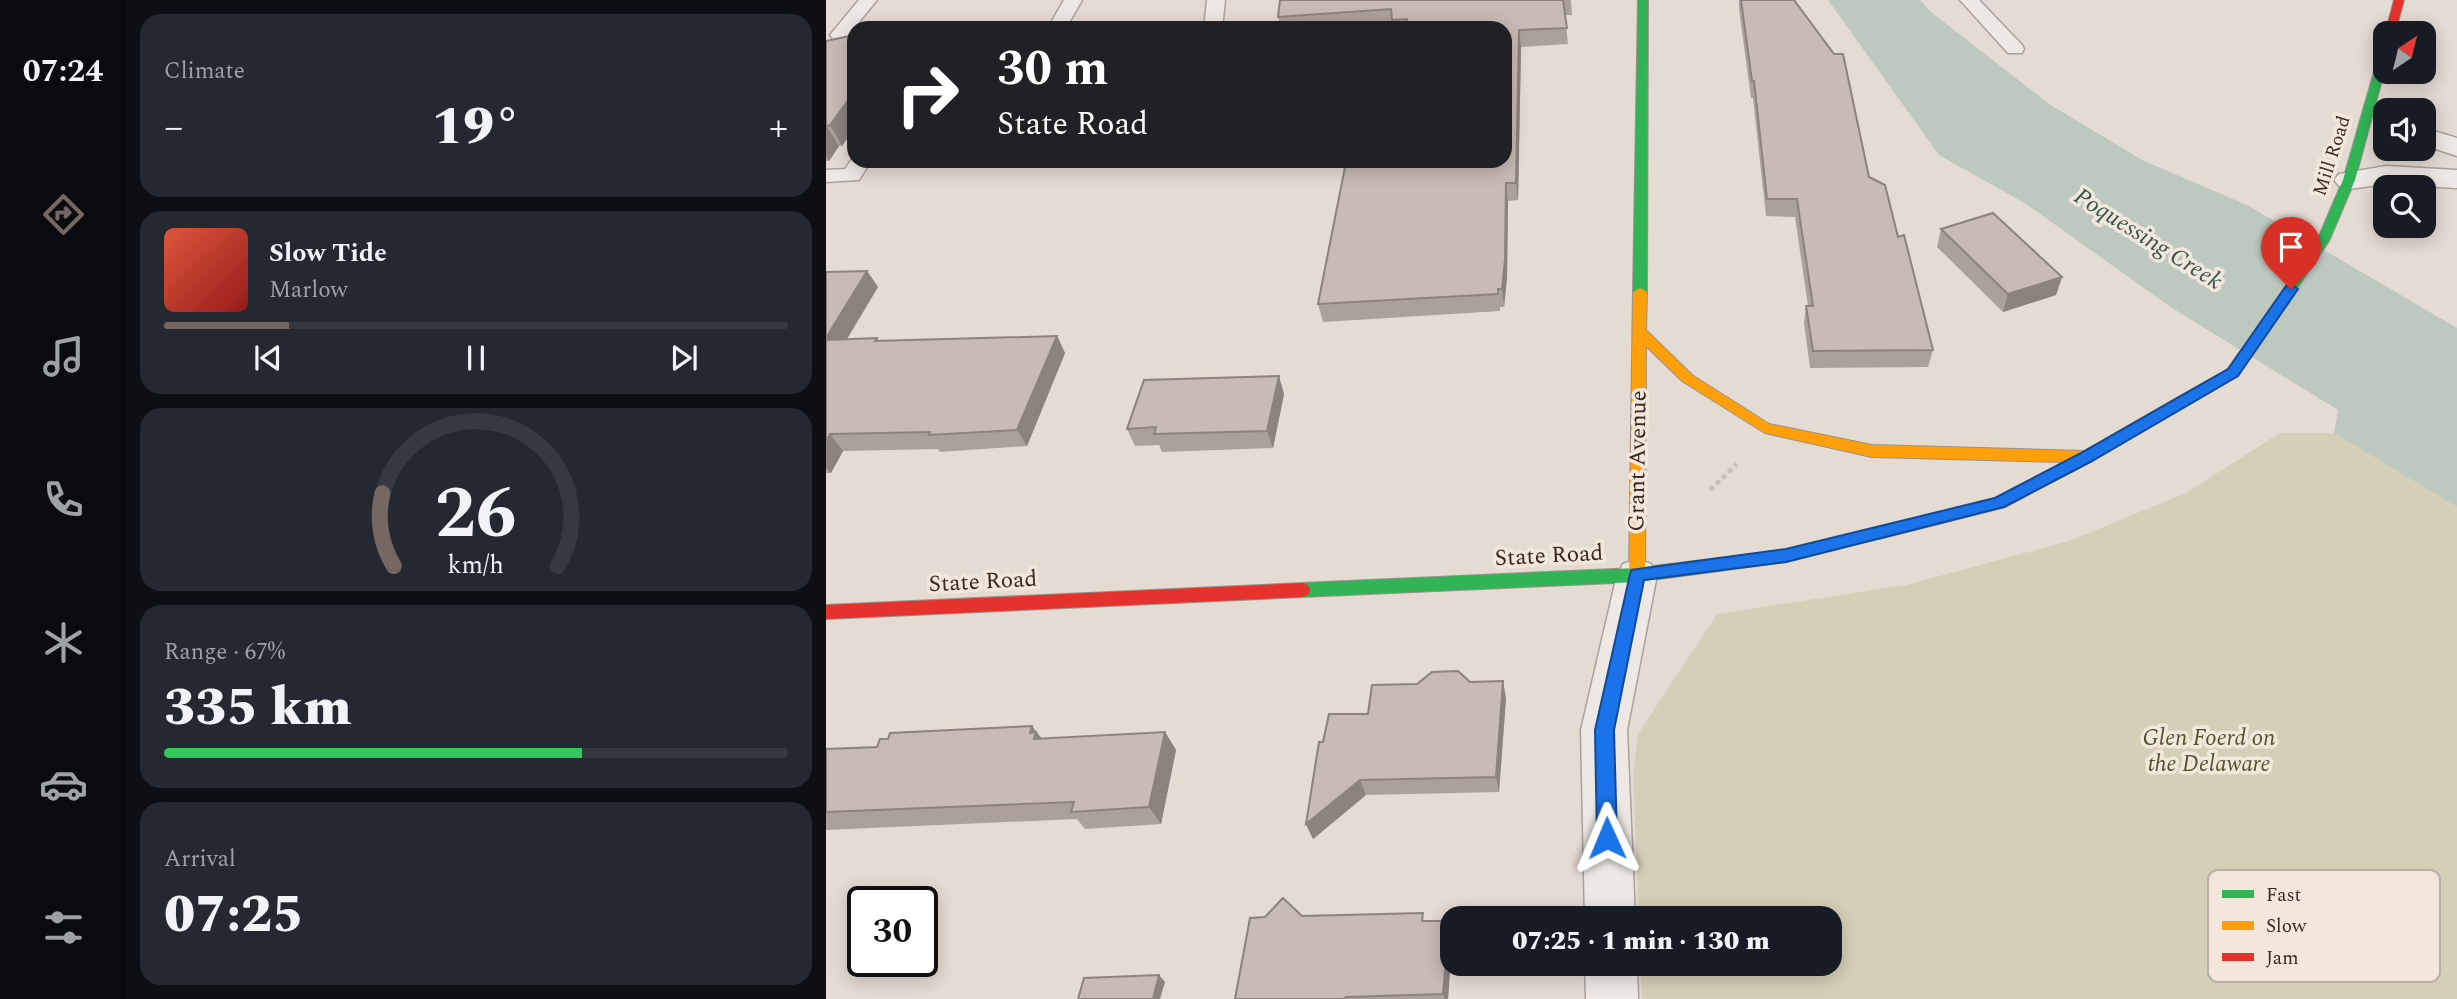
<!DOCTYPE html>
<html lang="en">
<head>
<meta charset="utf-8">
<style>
	:root { --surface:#171b24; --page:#242831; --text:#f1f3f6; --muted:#9ea1a6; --line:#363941; --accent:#756761 }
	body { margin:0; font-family:Spectral,serif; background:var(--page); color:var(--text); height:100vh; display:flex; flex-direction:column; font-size:26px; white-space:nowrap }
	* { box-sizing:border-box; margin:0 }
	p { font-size:23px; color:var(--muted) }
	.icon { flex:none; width:38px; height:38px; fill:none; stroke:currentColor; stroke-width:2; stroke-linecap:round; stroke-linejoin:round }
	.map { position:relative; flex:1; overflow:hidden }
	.drawer { display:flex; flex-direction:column; gap:14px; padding:14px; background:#0d0f14; width:700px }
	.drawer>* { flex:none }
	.guide { position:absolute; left:21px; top:21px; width:665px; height:147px; border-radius:21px; box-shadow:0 4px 18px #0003; background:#202124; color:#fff; overflow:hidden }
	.needle { width:46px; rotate:35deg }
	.controls { position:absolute; left:1547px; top:21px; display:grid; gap:14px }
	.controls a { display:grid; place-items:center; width:63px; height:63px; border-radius:14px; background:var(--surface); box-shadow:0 4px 18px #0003; font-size:35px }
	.speed { position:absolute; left:21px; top:886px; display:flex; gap:14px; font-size:35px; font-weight:700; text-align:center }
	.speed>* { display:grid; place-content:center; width:91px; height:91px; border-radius:50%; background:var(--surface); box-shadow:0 4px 18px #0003; line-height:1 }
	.speed .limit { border:4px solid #111; border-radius:10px; background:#fff; color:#111 }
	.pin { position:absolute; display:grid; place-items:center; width:60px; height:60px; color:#fff; margin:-72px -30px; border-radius:50% 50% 50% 0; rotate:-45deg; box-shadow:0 0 7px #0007 }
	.pin .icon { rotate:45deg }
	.me { position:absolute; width:77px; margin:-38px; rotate:359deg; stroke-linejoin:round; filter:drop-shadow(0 0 5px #0008) }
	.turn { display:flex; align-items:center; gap:24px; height:147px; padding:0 35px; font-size:32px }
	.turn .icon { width:91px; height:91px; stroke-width:2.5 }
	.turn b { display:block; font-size:49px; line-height:60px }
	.big { font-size:52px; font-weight:800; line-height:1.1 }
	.drawer .widget { flex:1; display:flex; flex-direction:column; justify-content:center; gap:10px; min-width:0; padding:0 24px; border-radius:21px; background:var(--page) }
	.drawer .dial { align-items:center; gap:0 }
	.dial svg { height:182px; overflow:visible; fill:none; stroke:var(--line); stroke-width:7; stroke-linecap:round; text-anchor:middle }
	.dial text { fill:var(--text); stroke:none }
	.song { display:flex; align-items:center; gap:21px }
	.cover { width:84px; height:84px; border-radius:10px; background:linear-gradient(135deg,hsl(10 70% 55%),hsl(0 70% 35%)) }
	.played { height:7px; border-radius:4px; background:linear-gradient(90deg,var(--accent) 20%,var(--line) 20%) }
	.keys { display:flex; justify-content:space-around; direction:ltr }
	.heat { display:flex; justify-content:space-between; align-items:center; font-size:38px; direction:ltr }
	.charge { height:10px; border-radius:5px; background:linear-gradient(90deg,#34c759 67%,var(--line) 0) }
	.trip { position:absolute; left:614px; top:906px; width:402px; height:70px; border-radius:21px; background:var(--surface); box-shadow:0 4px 18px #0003; font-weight:800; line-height:70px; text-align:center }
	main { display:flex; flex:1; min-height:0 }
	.dock { display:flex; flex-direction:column; width:126px; justify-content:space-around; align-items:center; background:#090b0e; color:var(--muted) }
	.dock .icon { width:49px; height:49px }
	.dock .on { color:var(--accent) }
	.dock b { font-size:32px; color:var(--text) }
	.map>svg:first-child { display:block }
</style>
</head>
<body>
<main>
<nav class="dock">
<b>07:24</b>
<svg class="icon on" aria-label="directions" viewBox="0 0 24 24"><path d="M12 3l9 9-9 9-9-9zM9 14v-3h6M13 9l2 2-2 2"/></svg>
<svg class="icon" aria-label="music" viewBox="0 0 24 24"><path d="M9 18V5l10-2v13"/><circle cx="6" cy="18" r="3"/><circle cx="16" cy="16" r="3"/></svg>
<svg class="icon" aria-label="phone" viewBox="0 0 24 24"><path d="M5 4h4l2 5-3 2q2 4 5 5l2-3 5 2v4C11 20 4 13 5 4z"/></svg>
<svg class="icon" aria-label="climate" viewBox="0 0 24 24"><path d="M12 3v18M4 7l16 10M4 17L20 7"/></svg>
<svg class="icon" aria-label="car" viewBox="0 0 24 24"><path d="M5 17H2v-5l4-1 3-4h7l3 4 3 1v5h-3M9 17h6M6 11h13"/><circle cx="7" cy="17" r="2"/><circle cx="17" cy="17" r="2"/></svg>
<svg class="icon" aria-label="filters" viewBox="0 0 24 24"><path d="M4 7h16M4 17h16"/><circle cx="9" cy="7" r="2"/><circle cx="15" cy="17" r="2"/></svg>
</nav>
<section class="drawer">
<div class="widget"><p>Climate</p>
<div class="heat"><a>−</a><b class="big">19°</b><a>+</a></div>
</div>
<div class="widget">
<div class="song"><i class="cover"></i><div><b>Slow Tide</b><p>Marlow</p></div></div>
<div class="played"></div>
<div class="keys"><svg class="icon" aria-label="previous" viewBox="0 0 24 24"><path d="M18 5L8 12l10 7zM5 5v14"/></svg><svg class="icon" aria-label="pause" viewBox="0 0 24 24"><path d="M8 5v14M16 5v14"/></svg><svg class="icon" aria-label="next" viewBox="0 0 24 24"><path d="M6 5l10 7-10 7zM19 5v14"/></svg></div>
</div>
<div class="widget dial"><svg viewBox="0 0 100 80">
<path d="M14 69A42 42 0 1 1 86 69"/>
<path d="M14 69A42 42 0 0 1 9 37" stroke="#756761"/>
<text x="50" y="56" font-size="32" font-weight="700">26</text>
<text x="50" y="72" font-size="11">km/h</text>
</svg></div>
<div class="widget"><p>Range · 67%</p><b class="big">335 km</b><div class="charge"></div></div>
<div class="widget"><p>Arrival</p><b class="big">07:25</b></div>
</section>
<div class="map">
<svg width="1631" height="999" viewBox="0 0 1631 999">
	<rect width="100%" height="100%" fill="#e4dbd3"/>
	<polygon fill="#d5cfb8" points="1454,433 1508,433 1631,507 1631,999 816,999 814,964 1004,964 1004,919 813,919 807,775 812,734 891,614 1080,585 1243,541 1360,493"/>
	<polygon fill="#bdc8bf" points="1002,0 1094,0 1105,12 1223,104 1316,160 1421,205 1631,328 1631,507 1508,433 1512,410 1346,308 1200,204 1113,155"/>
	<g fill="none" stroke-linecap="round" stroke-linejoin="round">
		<g stroke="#aaa19b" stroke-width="3">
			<g id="lane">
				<polygon points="33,0 51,0 28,28 28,40 7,39 4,35"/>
				<polygon points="238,0 256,0 240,28 222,28"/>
				<polygon points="381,0 399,0 396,28 378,28"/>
				<polygon points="1134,0 1153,0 1196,45 1198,49 1196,53 1182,53"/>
				<polygon points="28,156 28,161 45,161 33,180 0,182 0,170 19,169"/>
			</g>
		</g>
		<g stroke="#aaa19b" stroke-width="3">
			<g id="street">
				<polygon points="1598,128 1631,138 1631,156 1598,145"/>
				<polygon points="1560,166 1631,170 1631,188 1560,184 1523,189 1513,186 1508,180 1513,174"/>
				<polygon points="811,559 825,564 831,575 801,730 809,919 759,919 755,730 791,575 797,564"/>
				<polygon points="759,964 811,964 812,999 760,999"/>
			</g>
		</g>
		<g stroke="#9a918b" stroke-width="2">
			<g id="fast">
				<polygon points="812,0 822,0 821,292 814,296 807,292"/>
				<polygon points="1559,48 1559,69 1529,180 1503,241 1412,375 1362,405 1352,405 1350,401 1352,397 1402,369 1491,241 1517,180 1554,51"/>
				<polygon points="1053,527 1059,529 1061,533 1059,537 960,562 811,582 476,597 470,595 468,590 470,585 476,583 811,568 960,550"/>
			</g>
		</g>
		<g stroke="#9a918b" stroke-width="2">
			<polygon id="slow" points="814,288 821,292 820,330 866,375 943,424 1046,445 1258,451 1352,397 1362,397 1364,401 1266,461 1179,507 1053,539 1047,537 1045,533 1047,529 1169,498 1238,462 1046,457 939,433 856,381 820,346 819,575 817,580 805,580 803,575 807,292"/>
		</g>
		<g stroke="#9a918b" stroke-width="2">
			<g id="jam">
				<polygon points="1568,0 1578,0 1569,33 1559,34"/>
				<polygon points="476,583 482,585 484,590 482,595 476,597 0,619 0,605"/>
			</g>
		</g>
		<polyline stroke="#c5bfba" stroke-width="4.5" stroke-dasharray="5 3.5" stroke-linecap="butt" points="884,490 911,464"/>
		<use href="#lane" fill="#ede8e3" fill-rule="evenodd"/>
		<use href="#street" fill="#ede8e3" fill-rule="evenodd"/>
		<use href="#fast" fill="#30b455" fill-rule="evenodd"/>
		<use href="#slow" fill="#ff9f0a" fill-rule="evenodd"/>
		<use href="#jam" fill="#e5322d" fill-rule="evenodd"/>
	</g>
	<g fill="#aca09b">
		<polygon points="454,0 745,0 746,15 739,15 742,44 695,47 692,200 682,201 681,278 678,307 674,307 674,311 497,322 492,304 679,28 567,28 567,25 527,28 455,28 452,17"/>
		<polygon points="913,0 968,0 1043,177 1072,237 1107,350 1102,367 984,368 978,323 980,306 982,306 969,217 940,216 927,98 925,98 913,9"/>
		<polygon points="28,35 28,129 16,146 13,146 3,161 0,161 0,41"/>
		<polygon points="1115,229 1236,277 1230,295 1177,312 1111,247"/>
		<polygon points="41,271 52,287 21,339 51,338 53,341 231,336 239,353 201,446 114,452 112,449 17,451 5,473 0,473 0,272"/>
		<polygon points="458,394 447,448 336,452 333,445 309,446 301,429"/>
		<polygon points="644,682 680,698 673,792 540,795 487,839 480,824 542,714"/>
		<polygon points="339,732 350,750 335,824 259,829 251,819 0,830 0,749 51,747 62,739 216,739"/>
		<polygon points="476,916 600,921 626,932 622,999 409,999"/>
	</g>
	<g fill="#8c827e">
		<polygon points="693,30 695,47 692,200 690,183"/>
		<polygon points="28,92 28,129 16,146 4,125"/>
		<polygon points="0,125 13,146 3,161 0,156"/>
		<polygon points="680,183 682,201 681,278 678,307 676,289"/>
		<polygon points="41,271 52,287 10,357 0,342 0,338"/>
		<polygon points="1236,277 1230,295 1177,312 1182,294"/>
		<polygon points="231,336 239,353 201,446 191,430"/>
		<polygon points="453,376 458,394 447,448 441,431"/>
		<polygon points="4,434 17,451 5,473 0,467 0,442"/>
		<polygon points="677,681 680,698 673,792 670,777"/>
		<polygon points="206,726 220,744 208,739 204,733"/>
		<polygon points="339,732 350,750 335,824 323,807"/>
		<polygon points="534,780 540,795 487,839 480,824"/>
		<polygon points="623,921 626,932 626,943 622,999 619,999 617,994"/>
		<polygon points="333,975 339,982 334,999 327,999"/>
	</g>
	<g fill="#c8bab4" stroke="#8c827e" stroke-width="2">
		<polygon points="454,0 737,0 741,28 693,30 690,183 680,183 679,260 676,289 672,289 672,294 492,304 520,162 535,161 679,161 679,28 579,28 581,19 566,20 565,9 452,17"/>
		<polygon points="915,0 968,0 1008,54 1017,54 1043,177 1059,185 1072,237 1078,235 1107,350 987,351 980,306 987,306 971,199 941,199 928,81 926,81"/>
		<polygon points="28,35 28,92 4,125 0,126 0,41"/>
		<polygon points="1167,213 1236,277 1182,294 1115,229"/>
		<polygon points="41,271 0,338 0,272"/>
		<polygon points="231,336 191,430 103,435 104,432 4,434 0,442 0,340 51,338 49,341"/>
		<polygon points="453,376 441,431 328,434 330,427 301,429 318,380"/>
		<polygon points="632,671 644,682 677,681 670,777 534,780 480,824 493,742 497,742 503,714 542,714 546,685 591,684 606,672"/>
		<polygon points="206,726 204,733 210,732 208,739 339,732 323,807 245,812 248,802 0,812 0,749 51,747 54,739 62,739 64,733"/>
		<polygon points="457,898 476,916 597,913 596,921 623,921 617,994 520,997 518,999 409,999 424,918 439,917"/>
		<polygon points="333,975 327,999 252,999 258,978"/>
	</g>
	<polygon fill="#1a73e8" stroke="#114b97" stroke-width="2" points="1465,284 1472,289 1412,376 1266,461 1178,507 960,562 818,580 788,730 791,838 788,844 781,847 774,844 771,838 769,730 805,570 960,549 1169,498 1255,453 1402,369 1460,286"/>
	<g text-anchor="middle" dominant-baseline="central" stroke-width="7" stroke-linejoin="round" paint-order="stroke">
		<g font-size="19" fill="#392923" stroke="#f3e7db">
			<text transform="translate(1506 156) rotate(-72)">Mill Road</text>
		</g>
		<g font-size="23" fill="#392923" stroke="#f3e7db">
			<text transform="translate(812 461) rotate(-89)">Grant Avenue</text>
			<text transform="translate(723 556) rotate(-3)">State Road</text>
			<text transform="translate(157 582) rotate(-3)">State Road</text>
		</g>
		<g font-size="23" font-style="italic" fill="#51532c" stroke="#f3e7db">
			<text x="1383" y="738">Glen Foerd on<tspan x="1383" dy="26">the Delaware</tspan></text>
		</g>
		<g font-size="24" font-style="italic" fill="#34574d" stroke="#f3e7db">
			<text transform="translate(1322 239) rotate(32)">Poquessing Creek</text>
		</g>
	</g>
	<rect x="1382" y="870" width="232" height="112" rx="10" fill="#f3e7db" stroke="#bbaea4" stroke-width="2"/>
	<rect x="1396" y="890" width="32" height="8" fill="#30b455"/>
	<rect x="1396" y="921" width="32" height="9" fill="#ff9f0a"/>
	<rect x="1396" y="953" width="32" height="8" fill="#e5322d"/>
	<g font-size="19" fill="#392923">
		<text x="1440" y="901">Fast</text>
		<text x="1440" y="932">Slow</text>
		<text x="1440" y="964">Jam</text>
	</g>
</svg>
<div class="controls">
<a><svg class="needle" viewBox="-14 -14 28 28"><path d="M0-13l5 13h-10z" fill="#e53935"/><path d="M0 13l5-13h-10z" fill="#9ea1a6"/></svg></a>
<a><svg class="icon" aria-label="sound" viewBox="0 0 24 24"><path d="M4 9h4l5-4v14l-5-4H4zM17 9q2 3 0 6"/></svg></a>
<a><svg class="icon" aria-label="search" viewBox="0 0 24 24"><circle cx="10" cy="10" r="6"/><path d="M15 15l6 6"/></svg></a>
</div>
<div class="speed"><div class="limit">30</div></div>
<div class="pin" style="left:1465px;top:289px;background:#d93025"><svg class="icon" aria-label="arrive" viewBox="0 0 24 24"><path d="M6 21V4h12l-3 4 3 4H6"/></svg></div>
<svg class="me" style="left:781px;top:838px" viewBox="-20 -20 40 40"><path d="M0-17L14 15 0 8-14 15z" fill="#1a73e8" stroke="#fff" stroke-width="4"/></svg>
<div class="trip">07:25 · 1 min · 130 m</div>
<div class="guide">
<div class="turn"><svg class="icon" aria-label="right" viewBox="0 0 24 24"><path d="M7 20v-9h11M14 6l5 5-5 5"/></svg><div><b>30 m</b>State Road</div></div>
</div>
</div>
</main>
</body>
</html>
